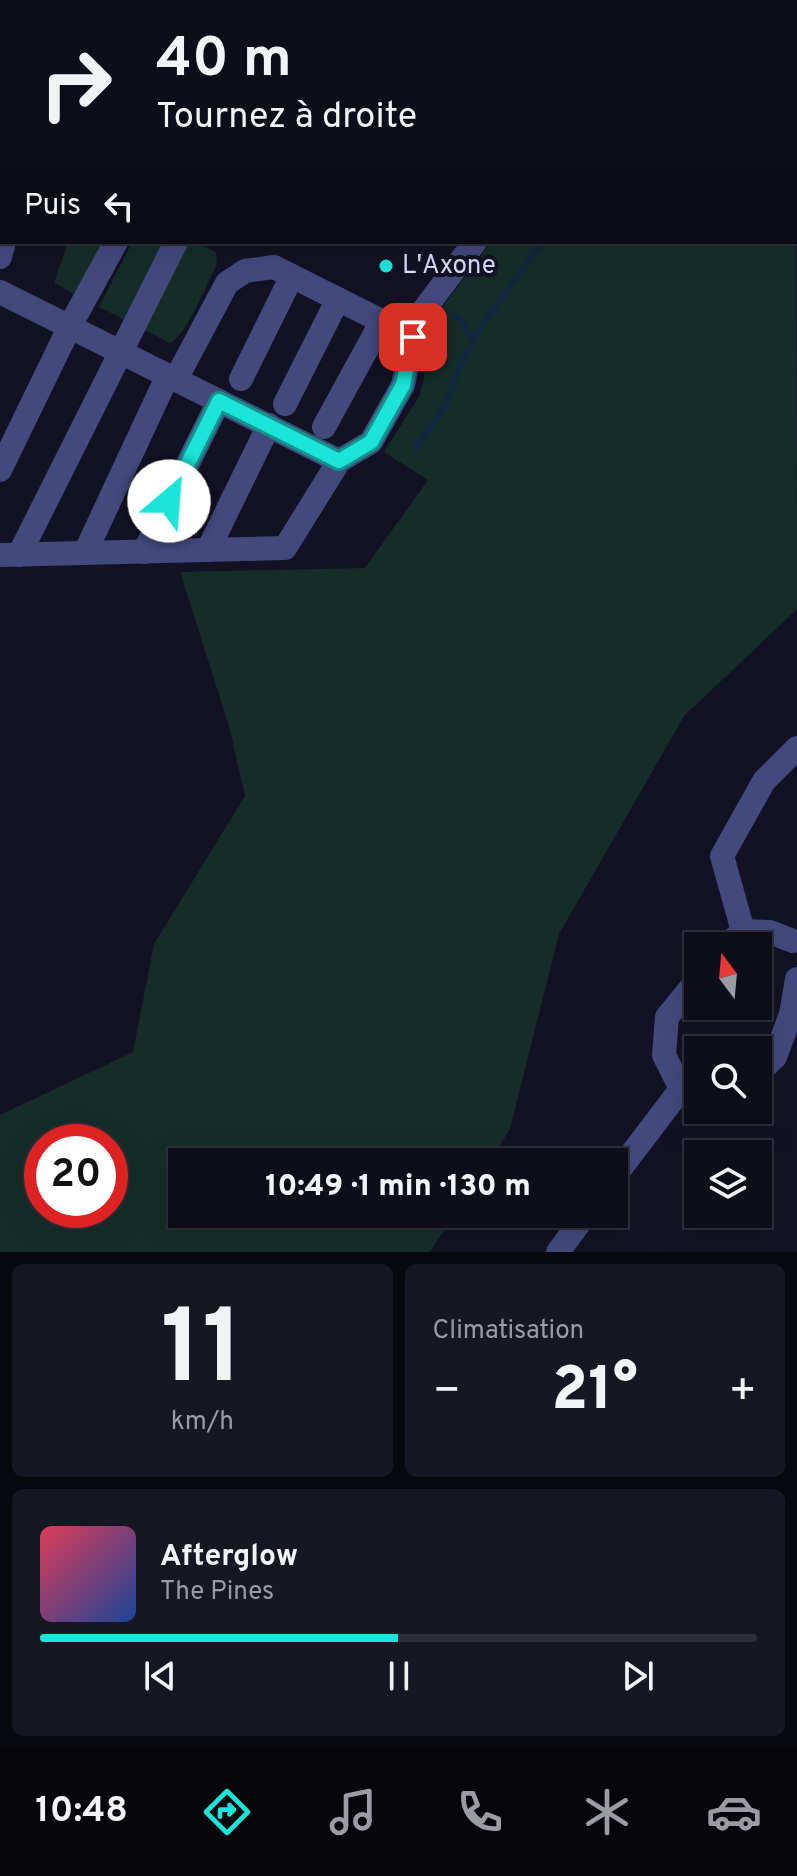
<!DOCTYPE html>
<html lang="fr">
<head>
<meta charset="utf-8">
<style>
	:root { --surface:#0e0e1b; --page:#171724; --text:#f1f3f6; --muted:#9b9ca3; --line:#2e2e3a; --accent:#1be4d8 }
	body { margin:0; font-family:Overpass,sans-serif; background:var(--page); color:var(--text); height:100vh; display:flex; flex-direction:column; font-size:30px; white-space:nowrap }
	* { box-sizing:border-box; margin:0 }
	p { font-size:26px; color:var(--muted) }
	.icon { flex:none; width:44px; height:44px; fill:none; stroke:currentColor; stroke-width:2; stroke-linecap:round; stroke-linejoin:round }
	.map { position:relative; height:1252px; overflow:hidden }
	.sheet { display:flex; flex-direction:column; gap:12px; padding:12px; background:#08080f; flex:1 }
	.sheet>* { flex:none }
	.top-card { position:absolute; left:0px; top:0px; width:798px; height:244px; box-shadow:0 8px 32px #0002,0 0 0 2px var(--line); background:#0e0e1b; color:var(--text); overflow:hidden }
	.needle { width:52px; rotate:344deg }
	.controls { position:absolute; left:684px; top:932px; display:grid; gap:16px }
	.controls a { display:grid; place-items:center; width:88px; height:88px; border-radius:0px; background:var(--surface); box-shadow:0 8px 32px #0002,0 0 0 2px var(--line); font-size:40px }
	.speed { position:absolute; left:24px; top:1124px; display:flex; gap:16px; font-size:40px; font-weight:700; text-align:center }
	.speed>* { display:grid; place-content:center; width:104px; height:104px; border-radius:50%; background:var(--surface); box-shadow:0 8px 32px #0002,0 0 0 2px var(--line); line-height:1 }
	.speed .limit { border:12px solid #d22; background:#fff; color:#111 }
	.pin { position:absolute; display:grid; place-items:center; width:68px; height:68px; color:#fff; margin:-34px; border-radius:16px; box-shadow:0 4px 12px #0006 }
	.me { position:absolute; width:88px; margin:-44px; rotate:27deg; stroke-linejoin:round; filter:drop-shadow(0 0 6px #0008) }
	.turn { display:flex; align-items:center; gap:28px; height:168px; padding:0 24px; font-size:36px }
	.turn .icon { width:104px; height:104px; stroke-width:2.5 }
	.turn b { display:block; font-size:56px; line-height:68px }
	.then { display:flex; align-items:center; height:76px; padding:0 24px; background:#0003; gap:16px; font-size:30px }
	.big { font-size:60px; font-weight:800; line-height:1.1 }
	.sheet .tile { flex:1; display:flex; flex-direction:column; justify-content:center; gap:12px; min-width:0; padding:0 28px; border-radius:12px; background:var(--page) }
	.sheet .dial { align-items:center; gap:0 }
	.dial b { font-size:104px; line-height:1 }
	.song { display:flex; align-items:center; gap:24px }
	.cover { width:96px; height:96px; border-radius:12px; background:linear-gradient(135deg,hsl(350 70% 55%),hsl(220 70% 35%)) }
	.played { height:8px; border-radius:4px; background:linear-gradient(90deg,var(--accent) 50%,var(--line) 50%) }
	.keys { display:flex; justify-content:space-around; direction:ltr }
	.heat { display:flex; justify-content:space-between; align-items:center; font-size:44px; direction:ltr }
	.sheet .tiles { flex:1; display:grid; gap:12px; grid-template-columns:1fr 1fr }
	.tile:last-child { grid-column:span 2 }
	.trip { position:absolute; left:168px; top:1148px; width:460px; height:80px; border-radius:0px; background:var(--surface); box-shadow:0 8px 32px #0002,0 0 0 2px var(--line); font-weight:800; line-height:80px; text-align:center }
	.dock { display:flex; height:128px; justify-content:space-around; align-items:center; background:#06060b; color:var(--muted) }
	.dock .icon { width:56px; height:56px }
	.dock .active { color:var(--accent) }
	.dock b { font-size:36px; color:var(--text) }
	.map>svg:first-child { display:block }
</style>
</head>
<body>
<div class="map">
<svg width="797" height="1252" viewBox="0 0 797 1252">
	<rect width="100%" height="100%" fill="#121224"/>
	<g fill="#152d28" fill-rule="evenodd">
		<path d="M796,62L797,609L684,716L559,934L510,1129L489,1162H182V1214H455L430,1252H0V1115L133,1052L154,944L245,796L229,726L180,572L365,568L428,480L384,452L420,395L424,378L427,333L441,309L491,242H796ZM42,1142H110V1210H42Z"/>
		<polygon points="68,242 108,242 80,297 54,283"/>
		<polygon points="132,242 165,242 125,320 99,307"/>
		<path d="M188,242H195L216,252L217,263C208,282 186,336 170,343L143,329Z"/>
	</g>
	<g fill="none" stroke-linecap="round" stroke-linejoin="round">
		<g stroke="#10283e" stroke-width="6">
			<polyline points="454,315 461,320 472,340"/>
			<polyline points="415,448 435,421 446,403 458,370 478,331 542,242"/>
		</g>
		<g stroke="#42497d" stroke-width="24">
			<polyline points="554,0 557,2"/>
			<polyline points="0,66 2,66"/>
			<polyline points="0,257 4,242"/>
			<polyline points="0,292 339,461 285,548 0,555"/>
			<polyline points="413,337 423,311 475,242"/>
			<polyline points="176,379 227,283 245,271 274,267 413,337 403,385 371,442 339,461"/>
			<polyline points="241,379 292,276"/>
			<polyline points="285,404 338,299"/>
			<polyline points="324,427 382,321"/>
			<polyline points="0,470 70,326 116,242"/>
			<polyline points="208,550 269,425"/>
			<polyline points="144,552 219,401"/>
			<polyline points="85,553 168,375"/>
			<polyline points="19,555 176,242"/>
			<polyline points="743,931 722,856 764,781 797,748"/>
			<polyline points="726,946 743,931 770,932 793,941"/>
			<polyline points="758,1073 775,1057 791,1014 797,979"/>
			<polyline points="681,1089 664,1055 667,1017 698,979"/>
			<polyline points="614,1177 681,1089 698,1094"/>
			<polyline points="558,1252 586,1214"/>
		</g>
	</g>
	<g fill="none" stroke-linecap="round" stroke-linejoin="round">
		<g stroke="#12948c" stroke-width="20">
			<polyline id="route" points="169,501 219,401 339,461 371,442 403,385 413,337"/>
		</g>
		<use href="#route" stroke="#1be4d8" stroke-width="14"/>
	</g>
	<circle fill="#1be4d8" stroke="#121224" stroke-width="3" cx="386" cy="266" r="8"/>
	<g text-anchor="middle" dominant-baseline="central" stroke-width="8" stroke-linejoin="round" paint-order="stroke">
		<g font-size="26" fill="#d9dbfb" stroke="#121224" text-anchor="start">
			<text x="402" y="266">L'Axone</text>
		</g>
	</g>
</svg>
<div class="controls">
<a><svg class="needle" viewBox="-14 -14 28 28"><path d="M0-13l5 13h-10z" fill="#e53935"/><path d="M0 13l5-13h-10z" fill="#9b9ca3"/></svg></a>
<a><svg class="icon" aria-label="search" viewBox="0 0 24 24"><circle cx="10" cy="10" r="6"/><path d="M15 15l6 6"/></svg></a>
<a><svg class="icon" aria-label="layers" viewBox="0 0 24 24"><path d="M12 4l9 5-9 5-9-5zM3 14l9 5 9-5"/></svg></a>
</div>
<div class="speed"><div class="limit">20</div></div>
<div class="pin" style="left:413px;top:337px;background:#d93025"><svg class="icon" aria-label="arrive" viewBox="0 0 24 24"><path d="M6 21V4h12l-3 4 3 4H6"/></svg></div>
<svg class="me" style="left:169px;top:501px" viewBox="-20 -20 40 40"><circle r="19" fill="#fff"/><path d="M0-13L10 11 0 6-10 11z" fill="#1be4d8"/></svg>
<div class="trip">10:49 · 1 min · 130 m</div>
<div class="top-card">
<div class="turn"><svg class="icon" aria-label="right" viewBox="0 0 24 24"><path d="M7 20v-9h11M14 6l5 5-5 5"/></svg><div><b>40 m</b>Tournez à droite</div></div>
<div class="then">Puis<svg class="icon" aria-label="left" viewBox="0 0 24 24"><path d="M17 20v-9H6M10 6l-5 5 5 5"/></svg></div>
</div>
</div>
<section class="sheet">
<div class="tiles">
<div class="tile dial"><b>11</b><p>km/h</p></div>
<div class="tile"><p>Climatisation</p>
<div class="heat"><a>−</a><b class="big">21°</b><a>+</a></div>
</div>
<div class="tile">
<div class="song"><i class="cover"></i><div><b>Afterglow</b><p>The Pines</p></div></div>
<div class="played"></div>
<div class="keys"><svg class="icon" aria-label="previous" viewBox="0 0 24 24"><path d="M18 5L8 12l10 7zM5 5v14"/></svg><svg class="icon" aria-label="pause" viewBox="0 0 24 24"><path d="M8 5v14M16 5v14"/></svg><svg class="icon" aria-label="next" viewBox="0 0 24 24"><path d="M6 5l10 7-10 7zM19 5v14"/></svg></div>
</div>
</div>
</section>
<nav class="dock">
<b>10:48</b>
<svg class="icon active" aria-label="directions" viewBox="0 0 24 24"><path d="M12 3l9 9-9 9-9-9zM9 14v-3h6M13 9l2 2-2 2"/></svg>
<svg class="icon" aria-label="music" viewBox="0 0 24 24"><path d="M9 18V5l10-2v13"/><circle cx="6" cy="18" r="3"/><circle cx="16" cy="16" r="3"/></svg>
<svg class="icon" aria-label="phone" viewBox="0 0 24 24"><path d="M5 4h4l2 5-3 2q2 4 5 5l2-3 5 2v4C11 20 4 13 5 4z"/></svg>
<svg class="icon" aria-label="climate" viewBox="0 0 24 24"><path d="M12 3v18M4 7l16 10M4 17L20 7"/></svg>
<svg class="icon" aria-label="car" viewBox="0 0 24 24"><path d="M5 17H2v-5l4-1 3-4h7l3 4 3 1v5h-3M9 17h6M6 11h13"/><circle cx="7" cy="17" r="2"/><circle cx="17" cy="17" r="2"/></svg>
</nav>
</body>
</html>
